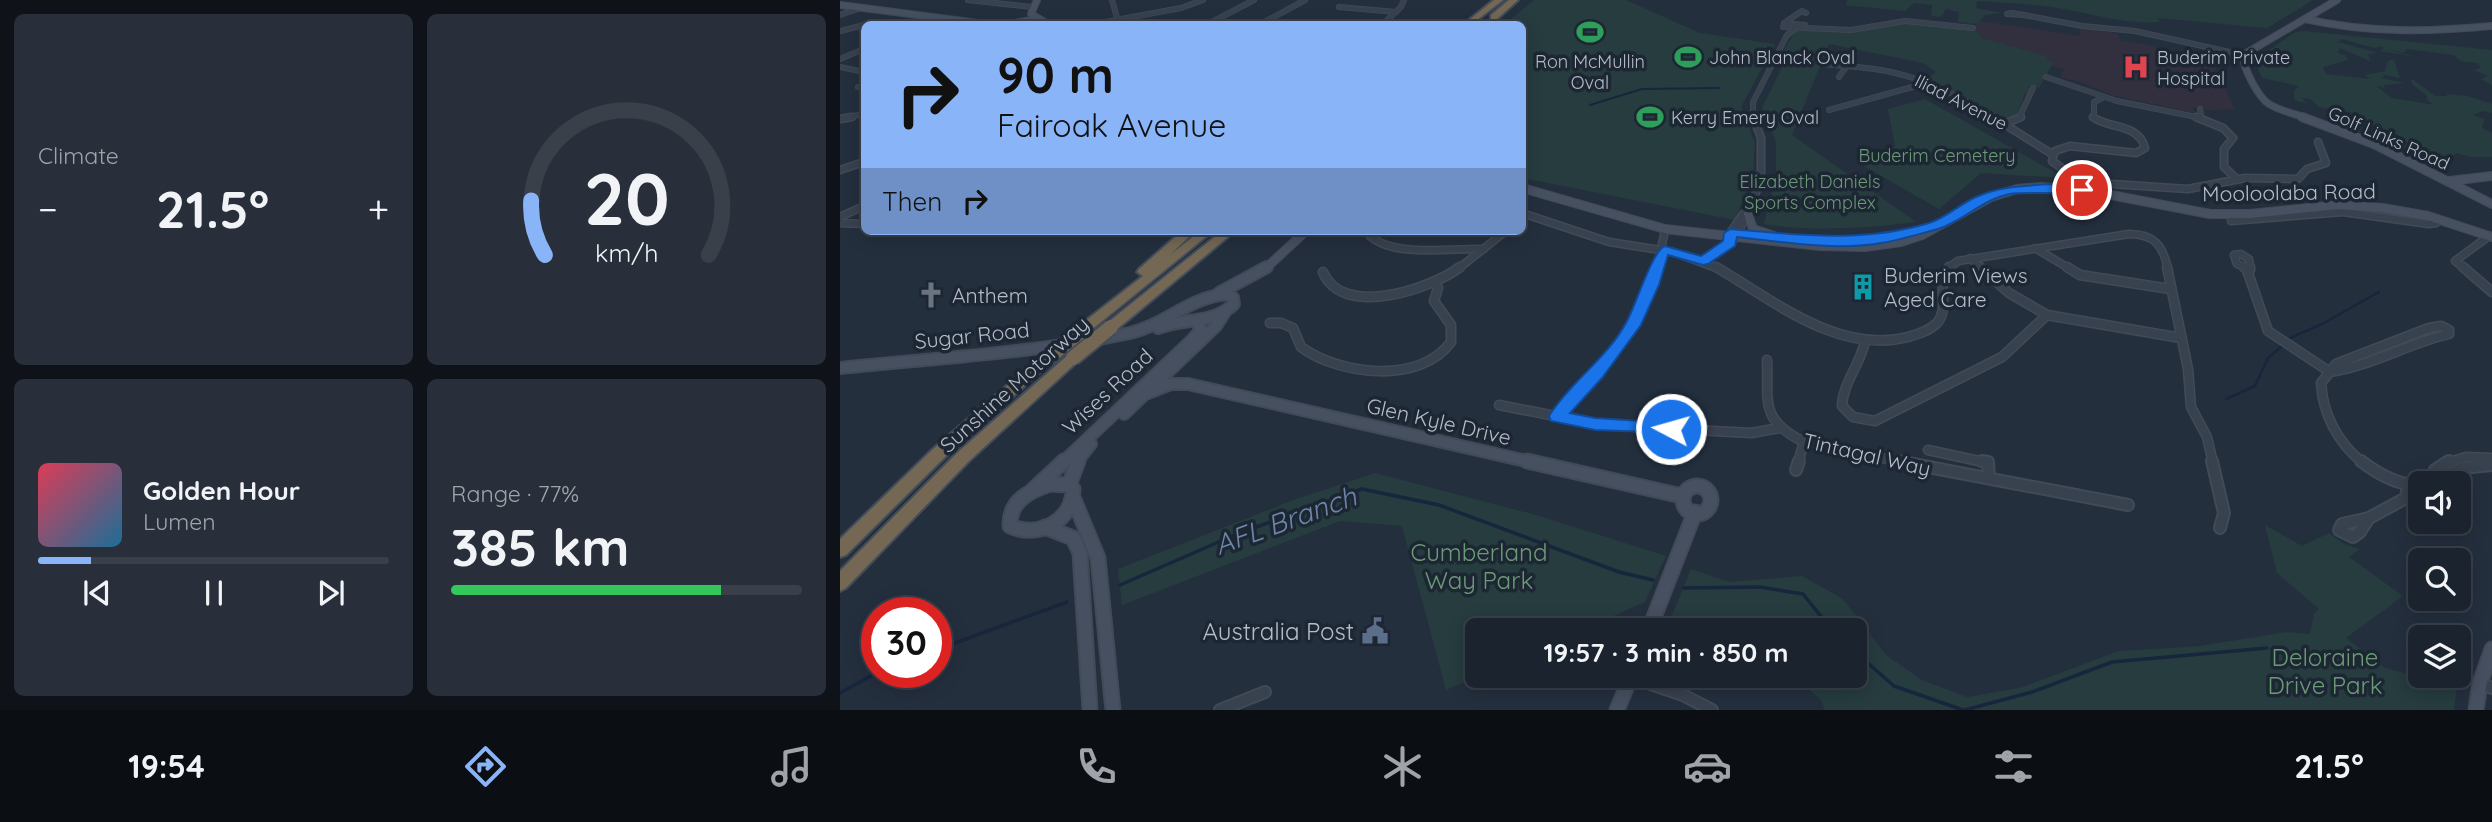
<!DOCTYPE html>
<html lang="en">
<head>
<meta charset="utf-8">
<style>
	:root { --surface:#1b232e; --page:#282f3a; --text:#f1f3f6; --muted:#a0a4aa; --line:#39404a; --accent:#8ab4f8 }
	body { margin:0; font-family:Quicksand,sans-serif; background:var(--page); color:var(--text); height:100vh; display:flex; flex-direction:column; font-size:26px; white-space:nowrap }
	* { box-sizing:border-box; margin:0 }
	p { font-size:23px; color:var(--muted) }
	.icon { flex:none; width:38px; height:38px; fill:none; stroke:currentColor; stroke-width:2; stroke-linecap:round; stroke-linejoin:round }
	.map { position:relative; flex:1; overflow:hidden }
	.details { display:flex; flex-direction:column; gap:14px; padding:14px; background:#0f1319; width:840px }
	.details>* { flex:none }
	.guide { position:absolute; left:21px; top:21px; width:665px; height:214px; border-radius:10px; box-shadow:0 4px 18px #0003,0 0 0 2px var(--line); background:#8ab4f8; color:#111; overflow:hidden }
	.tools { position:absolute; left:1568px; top:471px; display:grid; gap:14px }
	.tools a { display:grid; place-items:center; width:63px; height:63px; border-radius:10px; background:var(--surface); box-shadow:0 4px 18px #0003,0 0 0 2px var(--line); font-size:35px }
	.speed { position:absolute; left:21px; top:597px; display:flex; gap:14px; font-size:35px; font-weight:700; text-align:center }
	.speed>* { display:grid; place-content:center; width:91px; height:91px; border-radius:50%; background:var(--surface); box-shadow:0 4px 18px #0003,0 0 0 2px var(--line); line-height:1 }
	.speed .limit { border:10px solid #d22; background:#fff; color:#111 }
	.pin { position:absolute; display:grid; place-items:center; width:60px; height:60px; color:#fff; margin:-30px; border:4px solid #fff; border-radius:50%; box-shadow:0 2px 7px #0007 }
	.me { position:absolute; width:77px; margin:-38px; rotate:276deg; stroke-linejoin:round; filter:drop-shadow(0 0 5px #0008) }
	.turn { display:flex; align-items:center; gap:24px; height:147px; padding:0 21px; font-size:32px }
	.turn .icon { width:91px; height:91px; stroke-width:2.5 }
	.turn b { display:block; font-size:49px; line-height:60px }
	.then { display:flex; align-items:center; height:66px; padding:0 21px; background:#0003; gap:14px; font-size:26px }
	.big { font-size:52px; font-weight:700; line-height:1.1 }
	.details .tile { flex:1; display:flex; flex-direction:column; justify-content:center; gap:10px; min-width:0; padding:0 24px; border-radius:10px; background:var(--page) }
	.details .dial { align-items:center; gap:0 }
	.dial svg { height:182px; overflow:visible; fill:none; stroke:var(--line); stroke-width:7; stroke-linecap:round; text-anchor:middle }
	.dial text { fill:var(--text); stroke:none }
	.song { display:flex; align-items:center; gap:21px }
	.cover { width:84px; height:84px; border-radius:10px; background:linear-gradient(135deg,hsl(350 70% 55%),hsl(200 70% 35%)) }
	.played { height:7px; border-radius:4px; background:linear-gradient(90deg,var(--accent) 15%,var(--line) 15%) }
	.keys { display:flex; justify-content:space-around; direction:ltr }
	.heat { display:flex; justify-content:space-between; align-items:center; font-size:38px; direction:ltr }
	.charge { height:10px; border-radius:5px; background:linear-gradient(90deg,#34c759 77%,var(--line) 0) }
	.details .tiles { flex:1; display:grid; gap:14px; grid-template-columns:repeat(2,1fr) }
	.trip { position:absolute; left:625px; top:618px; width:402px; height:70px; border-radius:10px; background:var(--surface); box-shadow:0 4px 18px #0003,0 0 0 2px var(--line); font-weight:700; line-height:70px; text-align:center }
	.tabs { display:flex; height:112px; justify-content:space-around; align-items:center; background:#0b0e12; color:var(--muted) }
	.tabs .icon { width:49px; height:49px }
	.tabs .current { color:var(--accent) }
	.tabs b { font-size:32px; color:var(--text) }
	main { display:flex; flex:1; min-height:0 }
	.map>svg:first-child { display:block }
</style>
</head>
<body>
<main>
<section class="details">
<div class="tiles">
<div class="tile"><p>Climate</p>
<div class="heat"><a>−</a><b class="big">21.5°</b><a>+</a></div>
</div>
<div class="tile dial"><svg viewBox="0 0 100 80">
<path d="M14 69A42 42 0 1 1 86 69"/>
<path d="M14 69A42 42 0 0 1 8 45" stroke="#8ab4f8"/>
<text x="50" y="56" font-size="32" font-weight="700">20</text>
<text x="50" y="72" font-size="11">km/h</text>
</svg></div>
<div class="tile">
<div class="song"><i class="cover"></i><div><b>Golden Hour</b><p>Lumen</p></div></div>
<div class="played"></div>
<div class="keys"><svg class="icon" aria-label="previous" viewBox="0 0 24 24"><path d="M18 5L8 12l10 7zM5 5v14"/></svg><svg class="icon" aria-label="pause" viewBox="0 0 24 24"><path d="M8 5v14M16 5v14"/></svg><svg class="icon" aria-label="next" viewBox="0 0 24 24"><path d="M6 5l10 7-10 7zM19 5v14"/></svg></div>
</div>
<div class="tile"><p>Range · 77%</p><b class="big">385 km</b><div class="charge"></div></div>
</div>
</section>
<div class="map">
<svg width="1652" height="710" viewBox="0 0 1652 710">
	<rect width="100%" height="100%" fill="#242f3e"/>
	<polygon fill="#32303f" points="1140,21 1240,36 1240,28 1255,30 1278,34 1281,41 1299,43 1371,61 1378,73 1402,76 1378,75 1395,109 1371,110 1353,107 1354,112 1349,112 1272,95 1238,81 1220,77 1224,69 1118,43"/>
	<g fill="#263c3f">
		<polygon points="694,0 786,0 860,33 935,44 901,107 915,143 913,174 895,220 683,178 682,24 665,24"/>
		<path d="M1008,0H1473L1427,28L1317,18L1321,21C1300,27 1251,14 1229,10C1200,4 1168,3 1137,1L1136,8L1162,13L1145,15L1137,24L1118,22L1119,12L1106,9L1101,17L1091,16L1092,5L1074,3L1065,11L1005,5Z"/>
		<path d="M1065,23L1131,29L1138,32L1141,38L1207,56L1206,59L1213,63L1199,88L1188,86L1191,90L1184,95L1177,116L1163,121L1086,80L1096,72L1083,63L989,44L952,135L1076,222C1026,228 974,232 924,224L936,176V142L922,108L945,61L938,60L954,33L959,30L1012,32Z"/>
		<polygon points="1464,31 1652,50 1652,85 1641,79 1648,76 1634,70 1640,68 1638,63 1620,61 1614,55 1567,49 1564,53 1545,49 1572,56 1540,51 1544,48 1540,46 1534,48 1502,39 1498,42 1538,53 1528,54 1530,61 1500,48 1498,53 1505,55 1508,60 1483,67 1486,74 1530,79 1525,75 1545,71 1548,61 1554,59 1560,78 1545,75 1541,78 1565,83 1544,85 1544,88 1536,86 1552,98 1594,105 1587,100 1587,96 1572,84 1571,80 1574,80 1595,96 1607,96 1607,94 1627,96 1652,104 1652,113 1643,111 1633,115 1644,119 1642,128 1652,133 1652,157 1630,157 1617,153 1608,158 1574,156 1571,155 1584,151 1573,147 1554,148 1525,134 1539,133 1538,126 1521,124 1501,116 1515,113 1479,107 1470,99 1462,98 1466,103 1454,100 1454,91 1459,86 1422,78 1414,61 1455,32"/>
		<polygon points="1085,99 1225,178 1141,173 1099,209 1017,162 1055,146 1048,109"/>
		<polygon points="535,473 696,515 826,556 805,602 742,630 637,630 638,676 606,690 562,526 500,521 282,605 278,569 456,499"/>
		<polygon points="1425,525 1462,546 1489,533 1504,544 1520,549 1509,557 1563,596 1506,638 1545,668 1617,687 1614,710 985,710 981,700 954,676 1015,676 1015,630 899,630 856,617 839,622 831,618 851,569 889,582 962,576 1003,599 1047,656 1082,680 1127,697 1180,688 1279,651 1360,646 1446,632 1470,634 1474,613 1479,609 1437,573"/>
	</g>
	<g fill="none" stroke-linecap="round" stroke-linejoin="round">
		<polyline stroke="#17263c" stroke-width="2" points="750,105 802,89 879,88"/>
		<g stroke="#17263c" stroke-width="2.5">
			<polyline points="1445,340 1482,324 1539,292"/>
			<polyline points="1386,399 1415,386 1428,358 1442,346"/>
		</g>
		<g stroke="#17263c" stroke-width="3.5">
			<polyline points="280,585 397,534 522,489 599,505 779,572 813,580"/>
			<polyline points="844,588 920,587 963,594 992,630"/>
			<polyline points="96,650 227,602"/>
			<polyline points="1015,652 1054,686 1123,710"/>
			<polyline points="0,693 38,672"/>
			<polyline points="1125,710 1192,692 1272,662 1427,648"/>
		</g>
		<g stroke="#414a57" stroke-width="6">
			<g id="street-far3">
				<polyline points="128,0 192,7"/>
				<polyline points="272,0 277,18"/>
				<polyline points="499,7 556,12"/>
				<polygon points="1171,13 1184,15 1167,14"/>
				<polyline points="0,15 24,7"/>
				<polyline points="1184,15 1242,26 1295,31 1403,55"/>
				<polyline points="947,21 962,11 966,13"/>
				<polyline points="944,23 965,25"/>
				<polyline points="25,24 36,24"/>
				<polyline points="254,24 341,8 363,0"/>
				<polyline points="368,24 414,0"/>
				<polyline points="421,24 465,0"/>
				<polyline points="543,24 561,7 564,0"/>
				<polyline points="943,27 1011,30 1065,21 1133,28"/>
				<polyline points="0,31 24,25"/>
				<polyline points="0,59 24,49"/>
				<path d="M980,64C1004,66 1028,67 1051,72C1089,80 1123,99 1156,118"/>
				<polyline points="0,67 24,72"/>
				<polyline points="999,77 1006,67"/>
				<polyline points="1206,77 1277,101 1361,118"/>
				<polyline points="18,87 24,87"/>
				<polyline points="989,110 1087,83"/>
				<polyline points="3,118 24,114"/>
				<polyline points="913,118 913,102 947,35 957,28"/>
				<polyline points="1179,118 1193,88"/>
				<polyline points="1254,118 1254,102 1264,97"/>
				<polyline points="1356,118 1361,114 1360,109"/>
			</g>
		</g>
		<g stroke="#414a57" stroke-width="9">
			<g id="street-far2">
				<polyline points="1153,117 1212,154"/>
				<polyline points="1356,117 1383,128 1393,138 1384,149 1384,167 1397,179"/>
				<polyline points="0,119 12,117"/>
				<polyline points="1164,124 1181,117"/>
				<polyline points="0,170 24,162"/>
				<polyline points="1241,182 1348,189 1405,178 1458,179 1467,169 1486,163 1478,142"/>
				<path d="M1242,187L1238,180L1212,161L1215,151L1230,146L1296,153L1305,148C1299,123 1268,129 1253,117"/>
				<polyline points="682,213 769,242 833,252 879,269"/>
				<polyline points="0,217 24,206"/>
				<polyline points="1391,221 1503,212 1589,224 1596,223 1598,219"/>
				<polyline points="0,223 24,224"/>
				<path d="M530,236C555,258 612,248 644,249"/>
				<polyline points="890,242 890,233 903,214"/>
				<polyline points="1195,248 1230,269"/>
				<polyline points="821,249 825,230"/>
				<polyline points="1130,258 1142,269"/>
				<polyline points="863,261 896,238 921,181 921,138 913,117"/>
				<polyline points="618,269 666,231"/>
				<polyline points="816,269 825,250"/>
				<path d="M1107,269L1118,261L1289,234C1315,234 1323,246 1328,269"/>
				<polyline points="1408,269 1397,264 1394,255 1401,254 1409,259 1410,269"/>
				<polyline points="1625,269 1615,261 1649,236"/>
			</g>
		</g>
		<g stroke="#414a57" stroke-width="11">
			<g id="street-far1">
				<path d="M876,267C933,300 998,355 1068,337C1078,334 1089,331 1097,323C1111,307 1095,284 1109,267"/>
				<polyline points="1140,267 1169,293 1207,315 1341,338"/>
				<polyline points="1227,267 1240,275 1330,289"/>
				<polyline points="1327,267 1348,369 1351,407 1367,437 1373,463"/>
				<polyline points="1404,267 1410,270 1410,267"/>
				<polyline points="1623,267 1652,292"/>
				<polyline points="1407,270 1428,331 1490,372"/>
				<path d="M483,272C502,319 591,289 620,267"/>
				<path d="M430,323H441L453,328L461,347C499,375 580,385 611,342V325L594,301L598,288L596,285"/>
				<path d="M1025,341C1021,364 1003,382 1002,406L1013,417L1035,421L1162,357L1207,315"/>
				<path d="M927,360C929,399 919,417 958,439L1065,463"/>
				<path d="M1490,372C1531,366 1569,343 1609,334V330L1601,326L1589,328L1496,364L1481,383C1483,415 1498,443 1523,463"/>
				<polyline points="659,405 761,425 911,433 940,428"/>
				<path d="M717,416C760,373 800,326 816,267"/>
				<polyline points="1088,450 1148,463"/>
				<polyline points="958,463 964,441"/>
				<polyline points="1606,463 1626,457 1652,458"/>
			</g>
		</g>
		<g stroke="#414a57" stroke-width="14">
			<g id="street">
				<polyline points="1057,461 1288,505"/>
				<polyline points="1142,461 1148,462 1149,478"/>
				<polyline points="1372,461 1384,513 1380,528"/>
				<path d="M1521,461C1538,474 1558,486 1580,485"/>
				<polyline points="956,470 959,461"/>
				<polyline points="1591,478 1595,470 1609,461"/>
				<polyline points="1583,483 1622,468 1652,465"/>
				<polygon points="1529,518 1520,532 1513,537 1499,530 1502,524"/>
				<polyline points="1529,518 1566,498 1568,486"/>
				<polyline points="790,677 843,695 872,710"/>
				<polyline points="1640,683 1652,688"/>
				<polyline points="380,710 425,692"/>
			</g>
		</g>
		<g stroke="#414a57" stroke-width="8">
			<g id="secondary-far3">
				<polyline points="197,0 191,14 208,24"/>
				<polyline points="0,5 146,24"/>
				<path d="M1465,19C1527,33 1589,32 1652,26"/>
				<polyline points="168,24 197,19"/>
				<path d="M1467,118C1455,114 1440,111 1429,104C1418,97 1403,68 1403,55L1497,0"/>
			</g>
		</g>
		<g stroke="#414a57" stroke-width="10">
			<g id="secondary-far2">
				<polyline points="1462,117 1534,144 1652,204"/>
				<polyline points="1609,181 1652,176"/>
				<polyline points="682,188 825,229 980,246 1025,247 1061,242 1082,235 1151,197 1177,189 1201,187 1250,191 1370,214 1410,214 1498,205 1543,208 1588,216 1652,237"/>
				<polyline points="908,214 913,229 934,236"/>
				<polyline points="425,269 466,231"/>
			</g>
		</g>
		<g stroke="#414a57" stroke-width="14">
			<g id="secondary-far1">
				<polyline points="379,293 427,267"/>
				<path d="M318,328C343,318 374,324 394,304L393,298"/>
				<path d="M0,368C96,358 196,353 290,333C325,325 351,296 388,294L393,298"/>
				<polyline points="308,393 331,384 348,384 695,463"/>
				<polyline points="284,414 376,326 385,312"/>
				<polyline points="222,463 353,339 361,330 356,321"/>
				<polyline points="236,463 251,444"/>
			</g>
		</g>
		<g stroke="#414a57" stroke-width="17">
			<g id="secondary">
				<polyline points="687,461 842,496"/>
				<path d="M210,484L229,485L233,489C233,521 198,539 170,526C169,501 189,491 210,484Z"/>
				<polyline points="229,485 238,461"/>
				<circle cx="857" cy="500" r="14"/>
				<polyline points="193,490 224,461"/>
				<polyline points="234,500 258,558 273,710"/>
				<polyline points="205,527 233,538 240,553 250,710"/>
				<polyline points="809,630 855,512"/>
				<polyline points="777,710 791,676"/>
				<polyline points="1636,710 1640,683 1652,649"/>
			</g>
		</g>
		<g stroke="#434c59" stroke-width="4">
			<g id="highway">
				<polygon points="654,0 663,0 632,24 624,24"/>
				<polygon points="669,0 678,0 657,19 651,19 651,15"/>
				<polygon points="342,231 355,231 330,255 360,231 373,231 245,335 235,335 233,332 235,329 303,276 297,272 299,269"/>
				<polygon points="382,231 395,231 276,330 266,330 264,327 266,324"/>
				<polygon points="233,353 238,355 240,358 238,361 129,461 6,588 0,591 0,571 117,453 228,355"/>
				<polygon points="204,356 211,361 209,364 105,457 6,555 0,557 0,539 93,449 199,358"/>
			</g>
		</g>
		<use href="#street-far3" stroke="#38414e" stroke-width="4.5"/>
		<use href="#street-far2" stroke="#38414e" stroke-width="6"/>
		<use href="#street-far1" stroke="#38414e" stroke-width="8"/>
		<use href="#street" stroke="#38414e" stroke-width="10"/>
		<use href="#secondary-far3" stroke="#465061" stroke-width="6"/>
		<use href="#secondary-far2" stroke="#465061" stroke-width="8"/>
		<use href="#secondary-far1" stroke="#465061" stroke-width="10"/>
		<use href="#secondary" stroke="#465061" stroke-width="13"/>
		<use href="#highway" fill="#746855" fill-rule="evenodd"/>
		<g stroke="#434c59" stroke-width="18" stroke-linecap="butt">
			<g id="highway-bridge">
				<polyline points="233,358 271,327"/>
				<polyline points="204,361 240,332"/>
			</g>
		</g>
		<use href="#highway-bridge" stroke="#746855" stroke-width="14"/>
	</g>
	<path fill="#1a73e8" stroke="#114b97" stroke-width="2" d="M1210,184L1242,186L1248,190C1241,196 1186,191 1170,194C1143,199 1123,221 1098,229C1079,234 1060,240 1041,243C996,251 942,242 897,237L895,246L868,264L863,265L828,255L819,285L801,325L762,378L730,413L755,418L831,423L839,429L837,433L755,430L711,421L709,416C730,382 768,358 787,321C796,305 813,249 825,246L861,256L883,241L884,233L890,229C958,235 1023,243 1089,223C1106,218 1120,204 1136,197C1160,186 1185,186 1210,184Z"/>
	<defs>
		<g id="stadium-bare" transform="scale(2.1)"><path d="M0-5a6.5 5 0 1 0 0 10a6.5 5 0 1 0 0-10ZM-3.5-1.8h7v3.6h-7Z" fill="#2e9e5b" stroke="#1d2633" stroke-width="2.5" paint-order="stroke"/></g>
		<g id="hospital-bare" transform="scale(2.1)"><path d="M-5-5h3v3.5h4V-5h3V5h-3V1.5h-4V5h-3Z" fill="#e0444e" stroke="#1d2633" stroke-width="2.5" paint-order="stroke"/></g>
		<g id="building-bare" transform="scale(2.1)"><path d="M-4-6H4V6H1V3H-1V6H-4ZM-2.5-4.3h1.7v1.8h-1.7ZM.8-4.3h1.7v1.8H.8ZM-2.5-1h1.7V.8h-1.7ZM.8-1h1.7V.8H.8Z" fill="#0f9aa8" stroke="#1d2633" stroke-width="2.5" paint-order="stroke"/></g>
		<g id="church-bare" transform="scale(2.1)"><path d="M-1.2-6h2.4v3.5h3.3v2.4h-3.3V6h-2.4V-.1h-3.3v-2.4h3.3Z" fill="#6b7280" stroke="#1d2633" stroke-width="2.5" paint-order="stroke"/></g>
		<g id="civic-bare" transform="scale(2.1)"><path d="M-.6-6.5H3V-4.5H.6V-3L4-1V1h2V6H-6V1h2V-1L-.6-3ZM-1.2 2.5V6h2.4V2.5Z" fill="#5c6f8a" stroke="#1d2633" stroke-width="2.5" paint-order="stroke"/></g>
	</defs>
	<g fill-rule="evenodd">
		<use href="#stadium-bare" x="750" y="32"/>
		<use href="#stadium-bare" x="848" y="57"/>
		<use href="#hospital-bare" x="1296" y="67"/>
		<use href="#stadium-bare" x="810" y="117"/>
		<use href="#building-bare" x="1023" y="287"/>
		<use href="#church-bare" x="91" y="295"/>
		<use href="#civic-bare" x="535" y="631"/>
	</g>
	<g text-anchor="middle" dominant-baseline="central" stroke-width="7" stroke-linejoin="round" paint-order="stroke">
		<g font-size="18" fill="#b4bcc9" stroke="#1d2633" text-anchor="start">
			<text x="869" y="57">John Blanck Oval</text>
			<text x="1317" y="57">Buderim Private<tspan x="1317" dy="21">Hospital</tspan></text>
			<text x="750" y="61" text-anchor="middle">Ron McMullin<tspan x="750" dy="21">Oval</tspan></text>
			<text x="831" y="117">Kerry Emery Oval</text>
		</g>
		<g font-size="18" fill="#b4bcc9" stroke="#1d2633">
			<text transform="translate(1121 102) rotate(27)">Iliad Avenue</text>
			<text transform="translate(1549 138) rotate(24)">Golf Links Road</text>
		</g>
		<g font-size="18" fill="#6b9a76" stroke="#1d2633">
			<text x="1097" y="155">Buderim Cemetery</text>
			<text x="970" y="181">Elizabeth Daniels<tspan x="970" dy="21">Sports Complex</tspan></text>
		</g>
		<g font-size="21" fill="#b4bcc9" stroke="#1d2633">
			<text transform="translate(1449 192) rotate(-1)">Mooloolaba Road</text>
			<text transform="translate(132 335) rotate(-6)">Sugar Road</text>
			<text transform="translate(174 384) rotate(-42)">Sunshine Motorway</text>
			<text transform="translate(267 391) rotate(-43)">Wises Road</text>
			<text transform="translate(599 421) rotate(13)">Glen Kyle Drive</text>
			<text transform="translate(1027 454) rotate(13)">Tintagal Way</text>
		</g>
		<g font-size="21" fill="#b4bcc9" stroke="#1d2633" text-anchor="start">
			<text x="1044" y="275">Buderim Views<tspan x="1044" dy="24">Aged Care</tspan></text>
			<text x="112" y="295">Anthem</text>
		</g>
		<g font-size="24" fill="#6b9a76" stroke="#1d2633">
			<text x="639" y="552">Cumberland<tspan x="639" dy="28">Way Park</tspan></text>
			<text x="1485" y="657">Deloraine<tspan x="1485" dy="28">Drive Park</tspan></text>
		</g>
		<g font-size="24" fill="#b4bcc9" stroke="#1d2633" text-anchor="end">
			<text x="514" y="631">Australia Post</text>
		</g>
		<g font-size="28" font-style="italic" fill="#6d86a8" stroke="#1d2633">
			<text transform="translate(445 520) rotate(-20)">AFL Branch</text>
		</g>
	</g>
</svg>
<div class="tools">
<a><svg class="icon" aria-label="sound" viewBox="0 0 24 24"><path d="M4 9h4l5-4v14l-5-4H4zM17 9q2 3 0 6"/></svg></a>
<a><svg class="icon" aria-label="search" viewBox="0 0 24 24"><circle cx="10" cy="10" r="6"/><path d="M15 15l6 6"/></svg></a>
<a><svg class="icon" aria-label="layers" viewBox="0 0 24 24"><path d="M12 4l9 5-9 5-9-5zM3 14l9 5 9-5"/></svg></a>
</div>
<div class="speed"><div class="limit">30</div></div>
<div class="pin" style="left:1242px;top:190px;background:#d93025"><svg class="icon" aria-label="arrive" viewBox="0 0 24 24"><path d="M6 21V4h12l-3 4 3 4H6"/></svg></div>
<svg class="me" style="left:831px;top:429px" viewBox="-20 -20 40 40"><circle r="17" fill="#1a73e8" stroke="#fff" stroke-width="3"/><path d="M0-11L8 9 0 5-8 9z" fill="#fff"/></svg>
<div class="trip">19:57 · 3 min · 850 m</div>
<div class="guide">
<div class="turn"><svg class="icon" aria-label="right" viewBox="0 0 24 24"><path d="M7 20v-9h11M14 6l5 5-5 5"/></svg><div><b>90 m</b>Fairoak Avenue</div></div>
<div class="then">Then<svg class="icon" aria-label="right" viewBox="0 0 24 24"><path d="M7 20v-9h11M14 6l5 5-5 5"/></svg></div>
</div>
</div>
</main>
<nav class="tabs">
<b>19:54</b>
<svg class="icon current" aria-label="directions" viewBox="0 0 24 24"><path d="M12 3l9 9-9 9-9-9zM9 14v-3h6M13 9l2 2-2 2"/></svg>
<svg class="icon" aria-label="music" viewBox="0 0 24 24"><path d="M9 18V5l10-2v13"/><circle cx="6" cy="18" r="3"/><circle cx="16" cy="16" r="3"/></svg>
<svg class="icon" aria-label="phone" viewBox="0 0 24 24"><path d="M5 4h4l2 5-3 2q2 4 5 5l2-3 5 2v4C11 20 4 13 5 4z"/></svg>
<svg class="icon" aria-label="climate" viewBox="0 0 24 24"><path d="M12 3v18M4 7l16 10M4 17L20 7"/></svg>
<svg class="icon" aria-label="car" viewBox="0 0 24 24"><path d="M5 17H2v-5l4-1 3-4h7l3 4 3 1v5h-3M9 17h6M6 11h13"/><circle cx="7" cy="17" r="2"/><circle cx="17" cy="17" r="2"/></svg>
<svg class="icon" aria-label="filters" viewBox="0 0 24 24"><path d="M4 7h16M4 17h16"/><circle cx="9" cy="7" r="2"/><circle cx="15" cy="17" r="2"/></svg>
<b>21.5°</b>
</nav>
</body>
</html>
